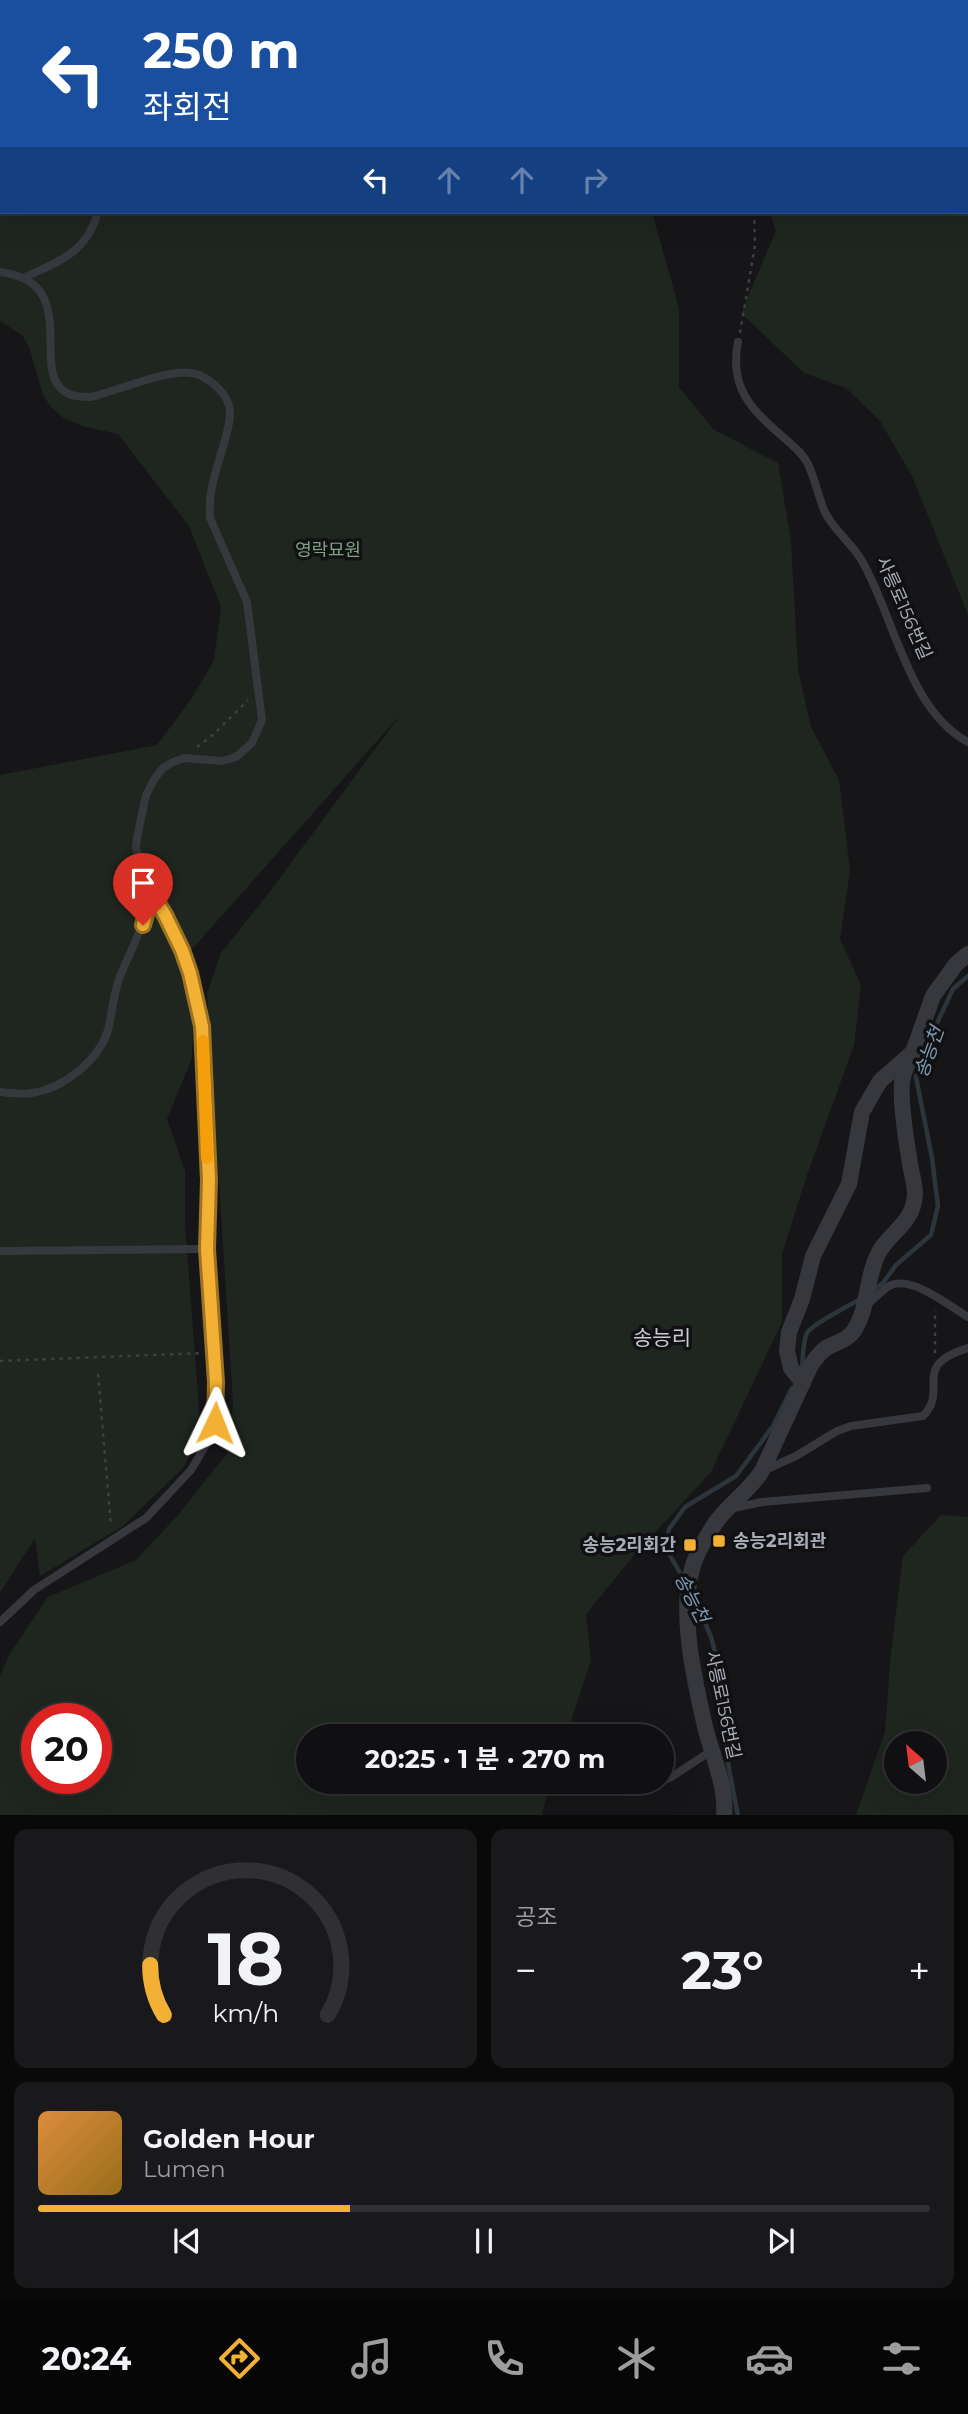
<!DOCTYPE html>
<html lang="ko">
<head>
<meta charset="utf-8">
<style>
	:root { --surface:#101012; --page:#19191b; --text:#f1f3f6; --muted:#9c9d9f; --line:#303032; --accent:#f2b134 }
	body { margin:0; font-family:Montserrat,"Noto Sans KR",sans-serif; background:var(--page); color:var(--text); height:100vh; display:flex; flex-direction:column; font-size:26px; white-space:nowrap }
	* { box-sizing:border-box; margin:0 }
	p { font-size:23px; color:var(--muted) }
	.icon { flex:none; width:38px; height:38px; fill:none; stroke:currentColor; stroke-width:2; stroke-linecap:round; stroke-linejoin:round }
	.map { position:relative; height:1815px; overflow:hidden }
	.sheet { display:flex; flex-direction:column; gap:14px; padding:14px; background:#09090a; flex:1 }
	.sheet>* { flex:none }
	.guide { position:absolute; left:0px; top:0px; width:970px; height:214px; box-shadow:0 7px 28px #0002,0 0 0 2px var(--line); background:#1a4fa0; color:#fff; overflow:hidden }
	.needle { width:46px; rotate:332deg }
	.controls { position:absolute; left:884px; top:1731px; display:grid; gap:14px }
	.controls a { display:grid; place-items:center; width:63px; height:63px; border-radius:50%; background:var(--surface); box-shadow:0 7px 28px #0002,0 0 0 2px var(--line); font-size:35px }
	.speed { position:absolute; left:21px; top:1703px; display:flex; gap:14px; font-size:35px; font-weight:700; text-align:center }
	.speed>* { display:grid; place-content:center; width:91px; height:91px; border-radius:50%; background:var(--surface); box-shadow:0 7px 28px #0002,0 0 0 2px var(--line); line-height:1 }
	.speed .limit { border:10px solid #d22; background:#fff; color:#111 }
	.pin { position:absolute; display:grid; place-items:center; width:60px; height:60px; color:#fff; margin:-72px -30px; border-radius:50% 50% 50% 0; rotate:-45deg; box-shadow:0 0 7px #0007 }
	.pin .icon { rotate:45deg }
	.me { position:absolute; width:77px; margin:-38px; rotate:2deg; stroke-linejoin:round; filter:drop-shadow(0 0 5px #0008) }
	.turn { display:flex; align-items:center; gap:24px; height:147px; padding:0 28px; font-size:32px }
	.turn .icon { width:91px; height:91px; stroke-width:2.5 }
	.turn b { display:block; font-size:49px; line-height:60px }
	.lanes { display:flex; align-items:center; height:66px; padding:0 28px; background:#0003; justify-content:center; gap:35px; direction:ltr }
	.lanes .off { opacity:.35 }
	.big { font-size:52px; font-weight:700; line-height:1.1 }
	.sheet .card { flex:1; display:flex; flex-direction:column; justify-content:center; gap:10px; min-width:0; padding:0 24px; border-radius:14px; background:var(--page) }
	.sheet .dial { align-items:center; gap:0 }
	.dial svg { height:182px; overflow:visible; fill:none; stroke:var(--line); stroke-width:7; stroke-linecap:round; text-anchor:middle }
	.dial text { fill:var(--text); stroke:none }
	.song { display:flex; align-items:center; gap:21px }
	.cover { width:84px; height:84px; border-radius:10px; background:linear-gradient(135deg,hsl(30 70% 55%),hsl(40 70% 35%)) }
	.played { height:7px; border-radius:4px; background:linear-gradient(90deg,var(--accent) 35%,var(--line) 35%) }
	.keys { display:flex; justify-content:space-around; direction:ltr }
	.heat { display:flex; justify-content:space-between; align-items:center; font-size:38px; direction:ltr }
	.sheet .tiles { flex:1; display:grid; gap:14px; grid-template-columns:1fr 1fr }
	.card:last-child { grid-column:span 2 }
	.trip { position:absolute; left:296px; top:1724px; width:378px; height:70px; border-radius:35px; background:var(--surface); box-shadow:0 7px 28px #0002,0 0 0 2px var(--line); font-weight:700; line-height:70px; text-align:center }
	.tab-bar { display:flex; height:112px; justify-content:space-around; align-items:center; background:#060607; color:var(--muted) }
	.tab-bar .icon { width:49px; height:49px }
	.tab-bar .on { color:var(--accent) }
	.tab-bar b { font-size:32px; color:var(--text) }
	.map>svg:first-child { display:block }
</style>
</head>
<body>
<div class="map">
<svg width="968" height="1816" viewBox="0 0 968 1816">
	<rect width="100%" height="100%" fill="#161618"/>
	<g fill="#1e261f" fill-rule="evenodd">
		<path d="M0,0H968V615L912,476L880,421L846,388L804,373L741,313L776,231L770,212H968V2H2V212H652L679,308V387L713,429L778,463L791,541L798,669L811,727L839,780L850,870L840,939L861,985L854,1045L806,1178L782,1254V1322L711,1472L635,1554L586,1614L591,1661L566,1736H308V1782H550L542,1815H0V1675L11,1652L48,1597L136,1560L178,1515L228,1452L233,1403L207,993L221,953L268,894L401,714L178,965L193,1021L192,1058L167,1119L185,1171V1224L201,1434L183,1468L123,1526L40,1576L35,1538L0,1593V775L157,745L192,698L214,660L221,607L189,526L118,434L82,426L62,417L50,406L43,395L29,347L22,335L0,321ZM37,1718H96V1778H37Z"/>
		<path d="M941,1515L968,1517V1815H856L885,1732L890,1662L903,1556ZM896,1743H934V1782H896Z"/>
	</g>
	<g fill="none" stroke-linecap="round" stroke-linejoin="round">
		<g stroke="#2c353c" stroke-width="4.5">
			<polyline points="873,1290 883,1283 896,1265 931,1235 938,1206 932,1158 916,1077 932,1034 953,989 968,976"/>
			<path d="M802,1367C803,1357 803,1341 807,1333C812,1324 849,1306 860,1299"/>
			<polyline points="684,1580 667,1550 669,1529 685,1507 736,1476 773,1426 792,1388"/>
			<polyline points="694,1597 711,1637 726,1693 724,1743 738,1816"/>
		</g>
		<g stroke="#3d3f44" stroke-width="2.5" stroke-dasharray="3.5 5" stroke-linecap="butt">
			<polyline points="667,0 667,2"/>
			<polyline points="204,2 205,0"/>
			<polyline points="740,333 755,245 754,212"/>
			<polyline points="197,747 214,734 248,700"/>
			<polyline points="935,1353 935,1310"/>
			<polyline points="0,1361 204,1353"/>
			<polyline points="98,1374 111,1526"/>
		</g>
		<g stroke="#37383d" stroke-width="8">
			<path d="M0,272C83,282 29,369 65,392C73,397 83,397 91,397C117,391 167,369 191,373C202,374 211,381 219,389C228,398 232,410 229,423C223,456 207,483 210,518L247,602L262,720L252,743L236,757L222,761L184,758L173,762L163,768L155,778L146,795L138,833L136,846L141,873L155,901L165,915L182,950L190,973L202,1026L210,1198L207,1249L216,1382L215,1423L210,1438L191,1470L146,1518L34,1590L0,1622"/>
			<path d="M24,278C60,260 86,254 98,212"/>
			<path d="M738,342C729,388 751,409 783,437C792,445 803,453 808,464C815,479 818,495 824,510C832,529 852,543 862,561C894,616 908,710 968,742"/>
			<path d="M0,1092C11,1093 22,1095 32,1093C63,1089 99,1060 108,1030C112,1014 113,998 118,982C130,949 147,927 147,890"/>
			<polyline points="0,1251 207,1249"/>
			<path d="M868,1304C875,1298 881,1291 889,1286C911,1274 949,1306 968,1317"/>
			<path d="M765,1470L796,1456L837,1431L851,1426L923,1416C950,1389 909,1366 968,1348"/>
			<polyline points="734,1508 762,1502 927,1488"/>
			<polyline points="662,1781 673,1776 711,1751"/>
			<polyline points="640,1785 658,1782"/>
		</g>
		<g stroke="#37383d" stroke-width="16">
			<polyline points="803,1383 791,1368 787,1351 789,1332 802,1299 813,1256 849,1184 862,1112 880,1081 913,1052 933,996 956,964 968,954"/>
			<path d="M724,1816C727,1787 712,1755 705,1727C695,1681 679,1616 692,1569C696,1553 707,1536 716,1522C730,1503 749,1491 762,1471L811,1365C815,1360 819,1353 825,1349C835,1342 848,1341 855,1329C869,1306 866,1276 879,1252C890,1232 914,1223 915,1194C915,1182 910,1169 909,1157C906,1139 899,1093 903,1077C905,1068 910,1060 913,1052"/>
		</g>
	</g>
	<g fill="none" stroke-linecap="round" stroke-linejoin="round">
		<g stroke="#9d7322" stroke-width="18">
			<polyline id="route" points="143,925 147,911 148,887 165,915 182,950 190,973 202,1026 209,1180 207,1249 216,1382 215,1423"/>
		</g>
		<use href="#route" stroke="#f2b134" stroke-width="12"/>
		<polyline stroke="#f59e0b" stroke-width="12" points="203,1041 207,1158"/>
	</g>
	<g fill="#f2b134" stroke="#111113" stroke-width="2.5">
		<rect x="712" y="1534" width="14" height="14" rx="3.5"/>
		<rect x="683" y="1538" width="14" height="14" rx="3.5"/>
	</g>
	<g text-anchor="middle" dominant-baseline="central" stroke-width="7" stroke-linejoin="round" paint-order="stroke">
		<g font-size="18" fill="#7fa381" stroke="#111113">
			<text x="328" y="550">영락묘원</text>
		</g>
		<g font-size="18" fill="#a8adb8" stroke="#111113">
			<text transform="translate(904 608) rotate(66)">사릉로156번길</text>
			<text transform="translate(723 1705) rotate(78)">사릉로156번길</text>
		</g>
		<g font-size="18" font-weight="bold" fill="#a8adb8" stroke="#111113" text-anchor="start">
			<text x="733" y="1541">송능2리회관</text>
			<text x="676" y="1545" text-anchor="end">송능2리회간</text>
		</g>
		<g font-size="19" font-style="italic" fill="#7f9bb3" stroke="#111113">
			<text transform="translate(929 1052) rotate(-70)">송능천</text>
			<text transform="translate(692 1598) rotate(63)">송능천</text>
		</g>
		<g font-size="21" fill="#c9ccd4" stroke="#111113">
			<text x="662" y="1337">송능리</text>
		</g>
	</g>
</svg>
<div class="controls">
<a><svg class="needle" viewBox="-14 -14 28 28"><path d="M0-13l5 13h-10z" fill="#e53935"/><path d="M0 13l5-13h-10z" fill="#9c9d9f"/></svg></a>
</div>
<div class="speed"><div class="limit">20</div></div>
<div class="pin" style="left:143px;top:925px;background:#d93025"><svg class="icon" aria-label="arrive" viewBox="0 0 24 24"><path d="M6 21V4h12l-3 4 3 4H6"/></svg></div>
<svg class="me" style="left:215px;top:1423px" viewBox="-20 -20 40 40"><path d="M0-17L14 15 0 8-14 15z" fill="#f2b134" stroke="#fff" stroke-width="4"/></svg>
<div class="trip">20:25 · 1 분 · 270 m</div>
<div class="guide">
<div class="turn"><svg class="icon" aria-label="left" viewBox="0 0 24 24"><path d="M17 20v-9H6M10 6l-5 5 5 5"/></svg><div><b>250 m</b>좌회전</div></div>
<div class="lanes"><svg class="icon" aria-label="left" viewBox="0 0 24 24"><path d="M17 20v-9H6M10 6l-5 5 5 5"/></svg><svg class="icon off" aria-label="ahead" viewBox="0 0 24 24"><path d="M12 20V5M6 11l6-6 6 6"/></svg><svg class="icon off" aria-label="ahead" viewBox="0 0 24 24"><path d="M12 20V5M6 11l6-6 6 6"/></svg><svg class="icon off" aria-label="right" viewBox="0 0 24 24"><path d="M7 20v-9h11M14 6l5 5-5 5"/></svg></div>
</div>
</div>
<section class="sheet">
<div class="tiles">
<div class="card dial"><svg viewBox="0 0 100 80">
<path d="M14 69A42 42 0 1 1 86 69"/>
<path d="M14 69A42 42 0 0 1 8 47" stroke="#f2b134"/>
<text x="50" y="56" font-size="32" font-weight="700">18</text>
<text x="50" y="72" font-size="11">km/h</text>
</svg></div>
<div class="card"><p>공조</p>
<div class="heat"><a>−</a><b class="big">23°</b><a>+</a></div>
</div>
<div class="card">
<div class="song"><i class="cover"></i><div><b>Golden Hour</b><p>Lumen</p></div></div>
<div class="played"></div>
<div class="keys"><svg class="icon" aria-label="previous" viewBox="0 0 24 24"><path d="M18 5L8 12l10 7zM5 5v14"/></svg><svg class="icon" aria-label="pause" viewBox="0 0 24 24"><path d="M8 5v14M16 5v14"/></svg><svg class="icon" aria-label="next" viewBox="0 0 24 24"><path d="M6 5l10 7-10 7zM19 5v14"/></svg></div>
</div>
</div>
</section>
<nav class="tab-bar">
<b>20:24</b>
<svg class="icon on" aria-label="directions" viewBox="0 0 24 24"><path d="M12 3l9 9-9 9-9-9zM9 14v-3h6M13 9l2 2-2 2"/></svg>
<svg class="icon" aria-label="music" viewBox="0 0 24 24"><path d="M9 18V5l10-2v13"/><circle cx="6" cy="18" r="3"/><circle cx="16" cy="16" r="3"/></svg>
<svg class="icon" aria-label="phone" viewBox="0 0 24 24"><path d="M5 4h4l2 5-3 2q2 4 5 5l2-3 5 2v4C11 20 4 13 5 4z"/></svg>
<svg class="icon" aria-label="climate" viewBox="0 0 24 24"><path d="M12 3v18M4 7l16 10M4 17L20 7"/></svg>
<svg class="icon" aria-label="car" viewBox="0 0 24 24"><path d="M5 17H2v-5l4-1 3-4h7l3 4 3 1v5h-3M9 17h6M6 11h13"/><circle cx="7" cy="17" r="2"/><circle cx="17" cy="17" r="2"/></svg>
<svg class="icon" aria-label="filters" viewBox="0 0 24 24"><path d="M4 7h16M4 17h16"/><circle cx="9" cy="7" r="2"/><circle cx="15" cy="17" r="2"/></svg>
</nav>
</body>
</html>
